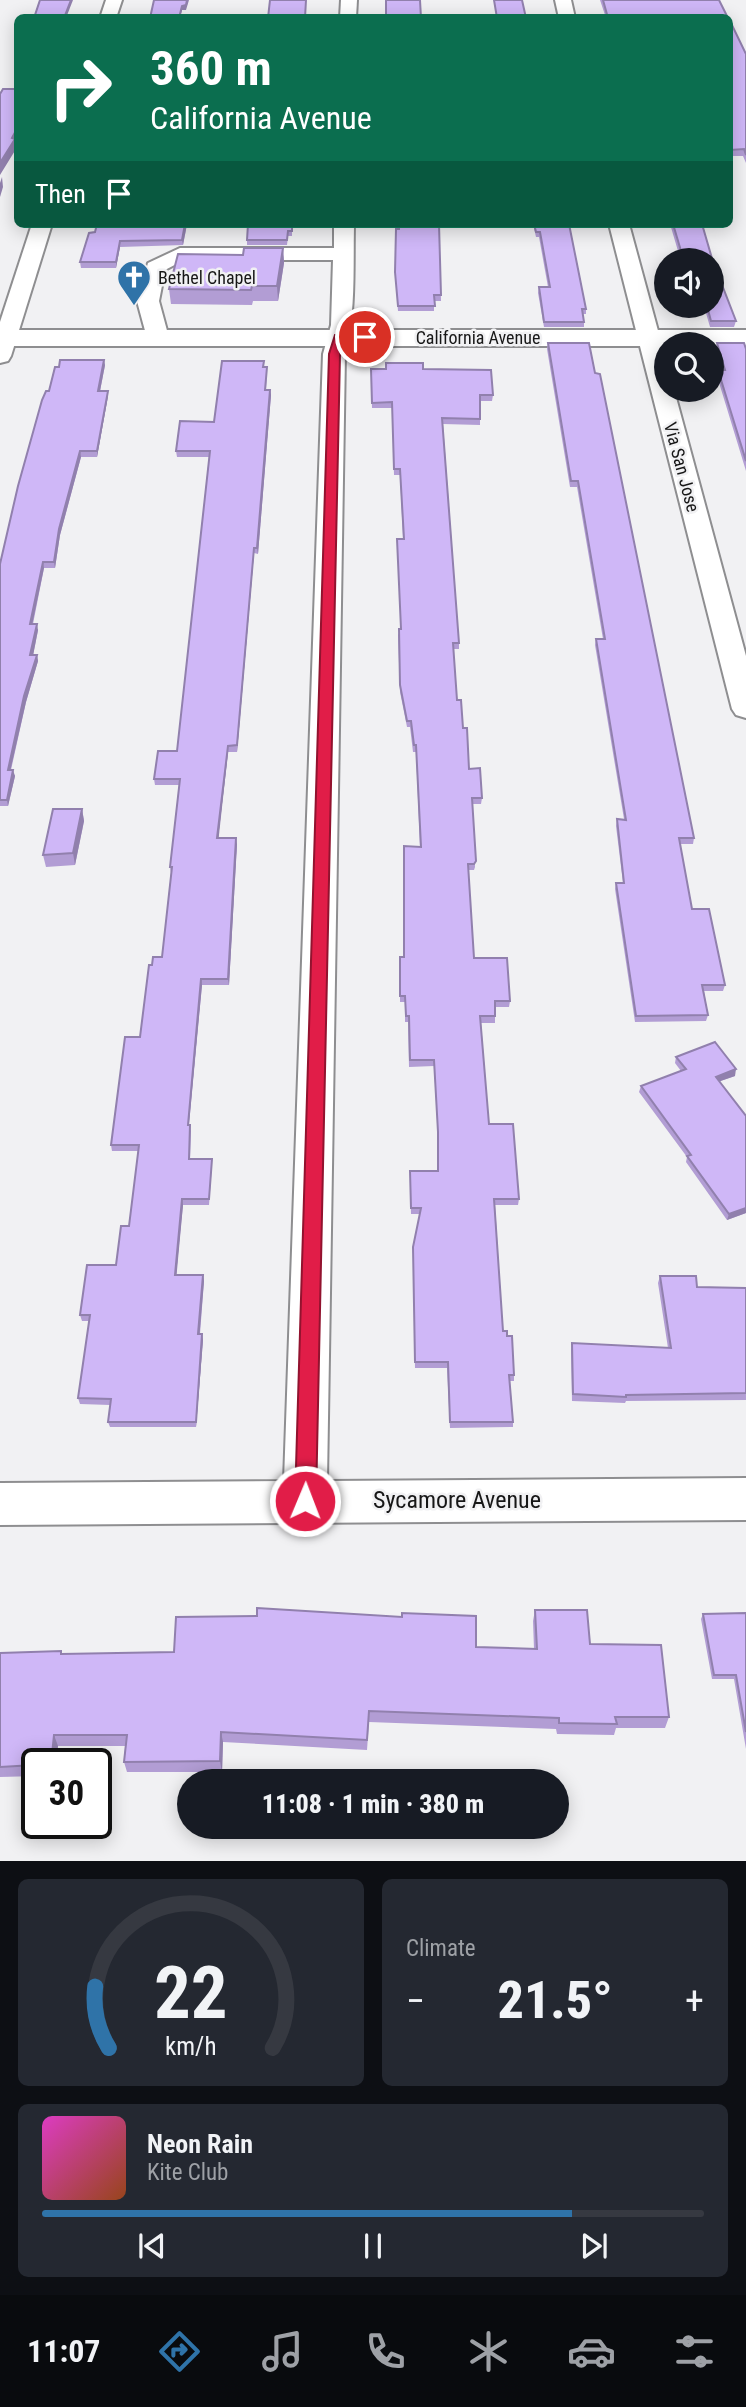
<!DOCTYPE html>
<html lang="en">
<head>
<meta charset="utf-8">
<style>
	:root { --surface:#171b24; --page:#242831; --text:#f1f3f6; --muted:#9ea1a6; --line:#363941; --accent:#2f73a8 }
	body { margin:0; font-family:"Roboto Condensed",sans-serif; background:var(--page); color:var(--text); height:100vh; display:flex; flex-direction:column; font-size:26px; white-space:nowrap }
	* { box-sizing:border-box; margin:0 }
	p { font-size:23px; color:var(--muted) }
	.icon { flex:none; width:38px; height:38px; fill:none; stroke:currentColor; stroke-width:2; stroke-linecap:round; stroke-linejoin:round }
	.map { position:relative; height:1861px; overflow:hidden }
	.sheet { display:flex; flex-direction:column; gap:18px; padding:18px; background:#0d0f14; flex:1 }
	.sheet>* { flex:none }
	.guide { position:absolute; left:14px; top:14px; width:719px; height:214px; border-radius:10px; box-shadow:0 4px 18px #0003; background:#0b6e4f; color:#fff; overflow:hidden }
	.controls { position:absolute; left:654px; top:248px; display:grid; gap:14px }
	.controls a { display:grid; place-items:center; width:70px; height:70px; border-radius:50%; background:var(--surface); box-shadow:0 4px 18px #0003; font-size:35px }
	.speed { position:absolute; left:21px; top:1748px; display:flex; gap:14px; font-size:35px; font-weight:700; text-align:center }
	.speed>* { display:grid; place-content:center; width:91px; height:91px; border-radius:50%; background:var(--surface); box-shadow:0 4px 18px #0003; line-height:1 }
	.speed .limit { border:4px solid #111; border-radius:10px; background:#fff; color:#111 }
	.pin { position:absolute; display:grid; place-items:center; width:60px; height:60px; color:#fff; margin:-30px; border:4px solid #fff; border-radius:50%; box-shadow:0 2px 7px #0007 }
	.me { position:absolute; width:77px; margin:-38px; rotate:1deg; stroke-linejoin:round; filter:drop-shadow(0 0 5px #0008) }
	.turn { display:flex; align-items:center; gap:24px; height:147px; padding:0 21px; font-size:32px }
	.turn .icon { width:91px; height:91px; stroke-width:2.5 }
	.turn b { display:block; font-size:49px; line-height:60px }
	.then { display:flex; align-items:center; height:66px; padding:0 21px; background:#0003; gap:14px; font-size:26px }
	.big { font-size:52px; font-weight:800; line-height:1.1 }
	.sheet .tile { flex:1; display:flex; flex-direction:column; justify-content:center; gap:10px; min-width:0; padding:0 24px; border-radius:10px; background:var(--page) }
	.sheet .dial { align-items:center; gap:0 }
	.dial svg { height:182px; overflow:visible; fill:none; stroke:var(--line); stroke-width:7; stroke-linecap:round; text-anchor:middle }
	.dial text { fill:var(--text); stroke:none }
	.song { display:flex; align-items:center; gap:21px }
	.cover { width:84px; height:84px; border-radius:10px; background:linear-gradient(135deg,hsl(310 70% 55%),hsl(20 70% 35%)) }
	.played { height:7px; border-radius:4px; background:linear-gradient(90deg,var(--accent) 80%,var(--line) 80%) }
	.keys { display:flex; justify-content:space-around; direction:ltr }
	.heat { display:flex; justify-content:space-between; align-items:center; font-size:38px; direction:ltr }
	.sheet .tiles { flex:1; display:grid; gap:18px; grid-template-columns:1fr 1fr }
	.tile:last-child { grid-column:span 2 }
	.trip { position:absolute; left:177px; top:1769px; width:392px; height:70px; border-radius:35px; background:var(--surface); box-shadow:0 4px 18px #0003; font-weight:800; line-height:70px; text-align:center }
	.dock { display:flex; height:112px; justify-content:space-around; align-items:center; background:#090b0e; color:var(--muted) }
	.dock .icon { width:49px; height:49px }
	.dock .on { color:var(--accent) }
	.dock b { font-size:32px; color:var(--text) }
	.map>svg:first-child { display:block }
</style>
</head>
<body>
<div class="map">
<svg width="746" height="1861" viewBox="0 0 746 1861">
	<rect width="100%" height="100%" fill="#f1f1f3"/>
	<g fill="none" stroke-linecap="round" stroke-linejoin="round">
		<g stroke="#8e8e90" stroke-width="4">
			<g id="minor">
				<polygon points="106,0 122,0 116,18 100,18"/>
				<polygon points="341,0 357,0 356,18 340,18"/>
				<polygon points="555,0 571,0 575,18 559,18"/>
				<polygon points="32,224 52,224 11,356 8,361 0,363 0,322"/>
				<path d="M334,224H354C353,268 356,311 345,354L327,1481L746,1478V1520L0,1525V1483L284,1481L323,354L331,325L333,260H184L165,270L159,301L169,338L166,343H150L147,338L137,301L148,263L180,248H334Z"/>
				<polygon points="609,224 629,224 667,364 667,390 674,390 746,656 746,718 736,715 732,709"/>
			</g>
		</g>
		<g stroke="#8e8e90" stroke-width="4">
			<rect id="major" x="0" y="330" width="746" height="16"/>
		</g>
		<use href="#minor" fill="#fff" fill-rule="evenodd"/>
		<use href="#major" fill="#fff" fill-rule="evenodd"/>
	</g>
	<g fill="#b29dd4">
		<polygon points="600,0 719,0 728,18 606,18"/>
		<polygon points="730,21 746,54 746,163 743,156 730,156"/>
		<polygon points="97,224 187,224 183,245 120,247 116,268 81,268 80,262 95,232"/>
		<polygon points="292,224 292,236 288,236 287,245 247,245 247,240"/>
		<polygon points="439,224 441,301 434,301 434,311 398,311 395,272 399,229"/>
		<polygon points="533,224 569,224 586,309 586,314 583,314 584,322 584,327 544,327 538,293 539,287 548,287 539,237 536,237"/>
		<polygon points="670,224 702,224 720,286 736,321 734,327 710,327 706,313 697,313 695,306 712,306 712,261 681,261"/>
		<polygon points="283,248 284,263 278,301 253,301 252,305 171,304 169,289 243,255"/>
		<polygon points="548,343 694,838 693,844 680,844 692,909 725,985 723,991 704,991 708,1015 706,1021 635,1022 615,889 616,883 623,883 616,826 617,819 624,819 595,645 596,639 603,639 577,487 570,487 547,349"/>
		<polygon points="717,343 746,349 746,471 717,376 718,370 723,370 716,349"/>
		<polygon points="105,365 100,391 108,391 108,396 97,457 81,457 60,535 55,568 44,568 33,624 38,630 33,655 37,655 38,661 26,702 11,770 15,776 8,806 0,806 0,564 49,391"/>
		<polygon points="264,367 267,372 266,390 270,390 271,395 258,554 254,553 237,752 228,752 218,838 237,844 229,985 202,985 189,1125 190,1125 191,1131 190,1159 212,1165 209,1205 183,1205 176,1275 203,1275 204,1281 200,1334 202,1334 203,1340 196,1427 110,1427 108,1422 110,1405 80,1404 78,1398 89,1321 82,1321 80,1315 116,1265 129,1226 138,1151 112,1151 111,1145 140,1037 152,965 162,957 171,873 170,867 179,785 155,785 154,779 177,751 209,457 177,457 176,451 214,422"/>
		<polygon points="371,369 423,369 493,395 492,401 480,401 480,425 443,424 459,643 459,649 453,649 457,700 463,728 469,769 482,798 481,804 472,804 475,867 474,870 468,870 474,958 510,1001 509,1007 495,1007 495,1023 481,1023 489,1124 519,1199 518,1205 495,1205 503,1331 514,1375 514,1381 510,1381 513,1422 513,1427 450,1428 447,1368 415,1368 413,1247 420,1214 411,1214 410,1171 437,1171 438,1138 434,1066 409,1067 408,1022 405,1022 405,1002 400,1002 400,957 404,957 420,847 416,752 413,752 410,727 407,727 400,692 398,635 401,629 403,539 400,475 394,475 392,408 372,408"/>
		<polygon points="82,809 84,821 75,865 46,867 43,855"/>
		<polygon points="676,1057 735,1076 720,1081 746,1213 727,1220 686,1162 687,1157 639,1092 641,1086 681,1071 675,1063"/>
		<polygon points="660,1276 697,1287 746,1288 746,1400 626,1401 625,1403 572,1401 571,1350 572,1343 668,1348 658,1283"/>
		<polygon points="535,1610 590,1644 669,1717 665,1728 616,1728 614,1735 557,1734 556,1729 369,1722 367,1750 223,1742 222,1772 127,1772 124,1762 125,1746 58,1746 56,1764 37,1764 37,1776 0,1777 0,1653 61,1651 62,1654 476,1647 534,1649 533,1621"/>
		<polygon points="746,1613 746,1749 734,1679 712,1679 701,1619 703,1614"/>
	</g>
	<g fill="#9180ad">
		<polygon points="71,0 73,0 66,18 64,18"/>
		<polygon points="187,0 189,0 186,10 182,10 180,18 179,18 182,6"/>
		<polygon points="18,127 18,139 15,144 16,149 0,175 0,163"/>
		<polygon points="2,177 3,187 0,197 0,183"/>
		<polygon points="185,224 187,224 183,245 182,240"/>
		<polygon points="120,241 120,247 116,268 116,262"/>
		<polygon points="283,248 284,263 278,301 277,286"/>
		<polygon points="104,360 105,365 99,396 98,391"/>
		<polygon points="270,390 271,395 258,554 257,548"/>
		<polygon points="108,391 108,396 97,457 97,451"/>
		<polygon points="80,451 81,457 60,535 55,568 54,562 59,529"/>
		<polygon points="254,548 254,553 237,752 237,745"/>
		<polygon points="43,562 44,568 31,630 30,624"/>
		<polygon points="37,624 38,630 32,661 30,655"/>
		<polygon points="37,655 38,661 26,702 9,776 8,770 24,696"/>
		<polygon points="228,746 228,752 218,844 217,838"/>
		<polygon points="13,770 15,776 8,806 7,800"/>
		<polygon points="82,809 84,821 75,865 73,853"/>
		<polygon points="236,838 237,844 229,985 228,979"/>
		<polygon points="201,979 202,985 188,1131 188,1125"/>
		<polygon points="736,1069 735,1076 715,1083 716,1077"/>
		<polygon points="182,1199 183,1205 176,1281 175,1275"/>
		<polygon points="746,1208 746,1213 727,1220 729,1214"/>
		<polygon points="203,1275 204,1281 199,1340 198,1334"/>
		<polygon points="202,1334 203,1340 196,1427 196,1422"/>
		<polygon points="221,1732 223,1742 222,1772 220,1761"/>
		<polygon points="54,1735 58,1746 56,1764 51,1764"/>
	</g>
	<g fill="#cfb7f7" stroke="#9180ad" stroke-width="2">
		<polygon points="40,0 71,0 64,18 34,18"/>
		<polygon points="154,0 187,0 186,5 182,6 179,18 150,18"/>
		<polygon points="270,0 306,0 305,18 268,18"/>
		<polygon points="386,0 420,0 421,18 386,18"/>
		<polygon points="494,0 522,0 526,18 497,18"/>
		<polygon points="603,0 719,0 728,18 608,18"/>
		<polygon points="730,21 746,54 746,155 744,149 730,150"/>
		<polygon points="3,89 18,89 18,127 12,138 15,139 0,163 0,94"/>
		<polygon points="97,224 185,224 182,240 120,241 116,262 80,262 89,233 95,232"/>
		<polygon points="248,224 292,224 292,231 288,231 287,240 247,240"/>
		<polygon points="399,224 439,224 441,295 434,295 435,306 398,306 395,272 396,229 399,229"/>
		<polygon points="534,224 569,224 586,309 582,309 584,322 544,322 539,287 550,287 540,232 536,232"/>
		<polygon points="673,224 702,224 720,286 722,285 736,321 711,321 707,306 698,306 712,306 712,261 684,261"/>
		<polygon points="244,248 283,248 277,286 252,286 251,290 169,289 178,254 243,255"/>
		<polygon points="548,343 589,343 595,373 600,374 694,838 679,838 692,909 709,909 725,985 702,985 708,1015 636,1016 616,883 624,883 617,819 626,820 596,639 605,639 578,481 571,481"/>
		<polygon points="717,343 744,343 746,349 746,461 718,370 725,370"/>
		<polygon points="60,360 104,360 98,391 108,391 97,451 80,451 59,529 54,562 43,562 30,624 37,624 30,655 37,655 24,696 8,770 13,770 7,800 0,800 0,564 18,486 42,400 46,391 49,391 55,367 59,367"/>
		<polygon points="222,361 264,361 263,367 267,367 265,390 270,390 257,548 254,548 237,745 228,746 217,838 236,838 228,979 201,979 188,1125 190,1125 189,1159 212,1159 209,1199 182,1199 175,1275 203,1275 198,1334 202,1334 196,1422 108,1422 111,1399 78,1398 90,1315 80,1315 87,1265 116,1265 121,1226 129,1226 139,1145 111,1145 125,1037 140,1037 149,965 152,965 153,957 162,957 172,867 170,867 180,779 154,779 158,751 177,751 210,451 176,451 180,421 214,422"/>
		<polygon points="386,363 423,363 423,369 491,370 493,395 480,395 480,419 442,418 459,643 453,643 457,700 461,700 463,728 467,728 469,769 480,768 482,798 472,798 476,861 474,864 468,864 474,958 507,958 510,1001 495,1001 495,1016 480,1016 489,1124 513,1124 519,1199 494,1199 503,1331 507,1331 507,1336 512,1336 514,1375 509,1375 513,1422 450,1422 448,1362 415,1362 413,1247 421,1208 411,1208 410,1171 438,1171 438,1132 434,1060 410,1060 409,1016 406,1016 405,996 400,996 400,957 404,957 404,846 421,847 416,745 414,745 411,721 407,721 400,685 399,629 401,629 397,539 404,539 400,469 394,469 392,402 372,403 371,369 386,369"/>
		<polygon points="53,809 82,809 73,853 43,855"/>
		<polygon points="715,1042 736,1069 716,1077 746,1116 746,1208 729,1214 687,1156 691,1155 641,1086 686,1069 676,1057"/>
		<polygon points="660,1276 696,1276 697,1287 746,1288 746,1393 626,1395 626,1397 573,1394 572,1343 671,1348"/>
		<polygon points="257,1608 402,1617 402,1613 476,1616 476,1647 537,1649 535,1610 587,1610 590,1644 661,1645 669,1717 615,1717 617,1724 559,1723 559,1718 369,1711 367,1740 221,1732 220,1761 124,1762 127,1735 54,1735 51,1764 0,1767 0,1653 61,1651 61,1654 174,1652 176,1617 257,1616"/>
		<polygon points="746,1613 746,1732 736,1675 714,1675 703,1614"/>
	</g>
	<polygon fill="#e11d48" stroke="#92132f" stroke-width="2" points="365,334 370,337 368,339 343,340 340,354 316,1501 313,1508 305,1511 298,1508 295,1501 329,354 335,335"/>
	<defs>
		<g id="church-pin" transform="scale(1.75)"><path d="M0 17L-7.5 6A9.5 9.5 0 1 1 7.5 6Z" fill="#2f73a8" stroke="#f1f1f3"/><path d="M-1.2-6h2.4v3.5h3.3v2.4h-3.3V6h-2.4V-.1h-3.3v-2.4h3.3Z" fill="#fff"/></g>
	</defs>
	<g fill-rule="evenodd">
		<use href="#church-pin" x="134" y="277"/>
	</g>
	<g text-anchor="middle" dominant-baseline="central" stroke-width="5" stroke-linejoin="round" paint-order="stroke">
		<g font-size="18" fill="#171717" stroke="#f1f1f3" text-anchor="start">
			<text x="158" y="277">Bethel Chapel</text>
		</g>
		<g font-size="18" fill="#171717" stroke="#f1f1f3">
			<text x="478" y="337">California Avenue</text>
			<text transform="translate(682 467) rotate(75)">Via San Jose</text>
		</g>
		<g font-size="24" fill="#171717" stroke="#f1f1f3">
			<text x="457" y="1500">Sycamore Avenue</text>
		</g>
	</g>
</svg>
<div class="controls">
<a><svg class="icon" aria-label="sound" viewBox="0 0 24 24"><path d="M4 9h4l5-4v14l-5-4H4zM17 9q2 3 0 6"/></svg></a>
<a><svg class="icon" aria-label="search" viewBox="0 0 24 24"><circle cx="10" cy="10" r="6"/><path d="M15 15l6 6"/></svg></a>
</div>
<div class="speed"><div class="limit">30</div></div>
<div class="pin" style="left:365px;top:337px;background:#d93025"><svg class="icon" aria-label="arrive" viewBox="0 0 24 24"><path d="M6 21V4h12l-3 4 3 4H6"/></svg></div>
<svg class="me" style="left:305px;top:1501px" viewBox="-20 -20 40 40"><circle r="17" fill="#e11d48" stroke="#fff" stroke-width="3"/><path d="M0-11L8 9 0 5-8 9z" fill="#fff"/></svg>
<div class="trip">11:08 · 1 min · 380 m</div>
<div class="guide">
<div class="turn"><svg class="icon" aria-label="right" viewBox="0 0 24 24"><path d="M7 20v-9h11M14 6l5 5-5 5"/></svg><div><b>360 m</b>California Avenue</div></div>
<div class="then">Then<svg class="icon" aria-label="arrive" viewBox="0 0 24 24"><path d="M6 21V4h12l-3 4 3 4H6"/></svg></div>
</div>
</div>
<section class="sheet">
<div class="tiles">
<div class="tile dial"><svg viewBox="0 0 100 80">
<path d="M14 69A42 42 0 1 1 86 69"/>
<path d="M14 69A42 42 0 0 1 8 42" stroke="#2f73a8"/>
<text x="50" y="56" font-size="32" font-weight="700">22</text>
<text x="50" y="72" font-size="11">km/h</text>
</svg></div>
<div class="tile"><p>Climate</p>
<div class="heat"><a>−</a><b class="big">21.5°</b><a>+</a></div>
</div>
<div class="tile">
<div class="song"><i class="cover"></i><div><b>Neon Rain</b><p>Kite Club</p></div></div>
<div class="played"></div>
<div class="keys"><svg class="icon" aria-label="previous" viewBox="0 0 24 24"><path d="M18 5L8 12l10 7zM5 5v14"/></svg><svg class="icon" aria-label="pause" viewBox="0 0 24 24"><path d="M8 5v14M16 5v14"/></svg><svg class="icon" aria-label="next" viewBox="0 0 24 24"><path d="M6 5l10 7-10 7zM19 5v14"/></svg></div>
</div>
</div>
</section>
<nav class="dock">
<b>11:07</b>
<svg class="icon on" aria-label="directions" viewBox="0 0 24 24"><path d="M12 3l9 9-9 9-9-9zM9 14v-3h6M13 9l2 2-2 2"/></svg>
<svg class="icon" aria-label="music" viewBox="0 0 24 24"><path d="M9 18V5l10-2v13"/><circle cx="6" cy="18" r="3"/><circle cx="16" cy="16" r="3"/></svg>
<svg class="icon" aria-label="phone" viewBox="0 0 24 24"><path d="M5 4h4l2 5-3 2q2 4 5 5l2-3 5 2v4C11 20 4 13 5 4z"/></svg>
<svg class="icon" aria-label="climate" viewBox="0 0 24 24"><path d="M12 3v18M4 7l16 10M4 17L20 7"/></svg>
<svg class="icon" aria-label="car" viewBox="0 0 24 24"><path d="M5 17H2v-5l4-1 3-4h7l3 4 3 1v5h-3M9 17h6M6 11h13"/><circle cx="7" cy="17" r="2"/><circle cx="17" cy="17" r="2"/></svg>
<svg class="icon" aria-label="filters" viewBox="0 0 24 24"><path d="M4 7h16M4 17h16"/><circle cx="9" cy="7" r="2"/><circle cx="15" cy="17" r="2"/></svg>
</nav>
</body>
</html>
